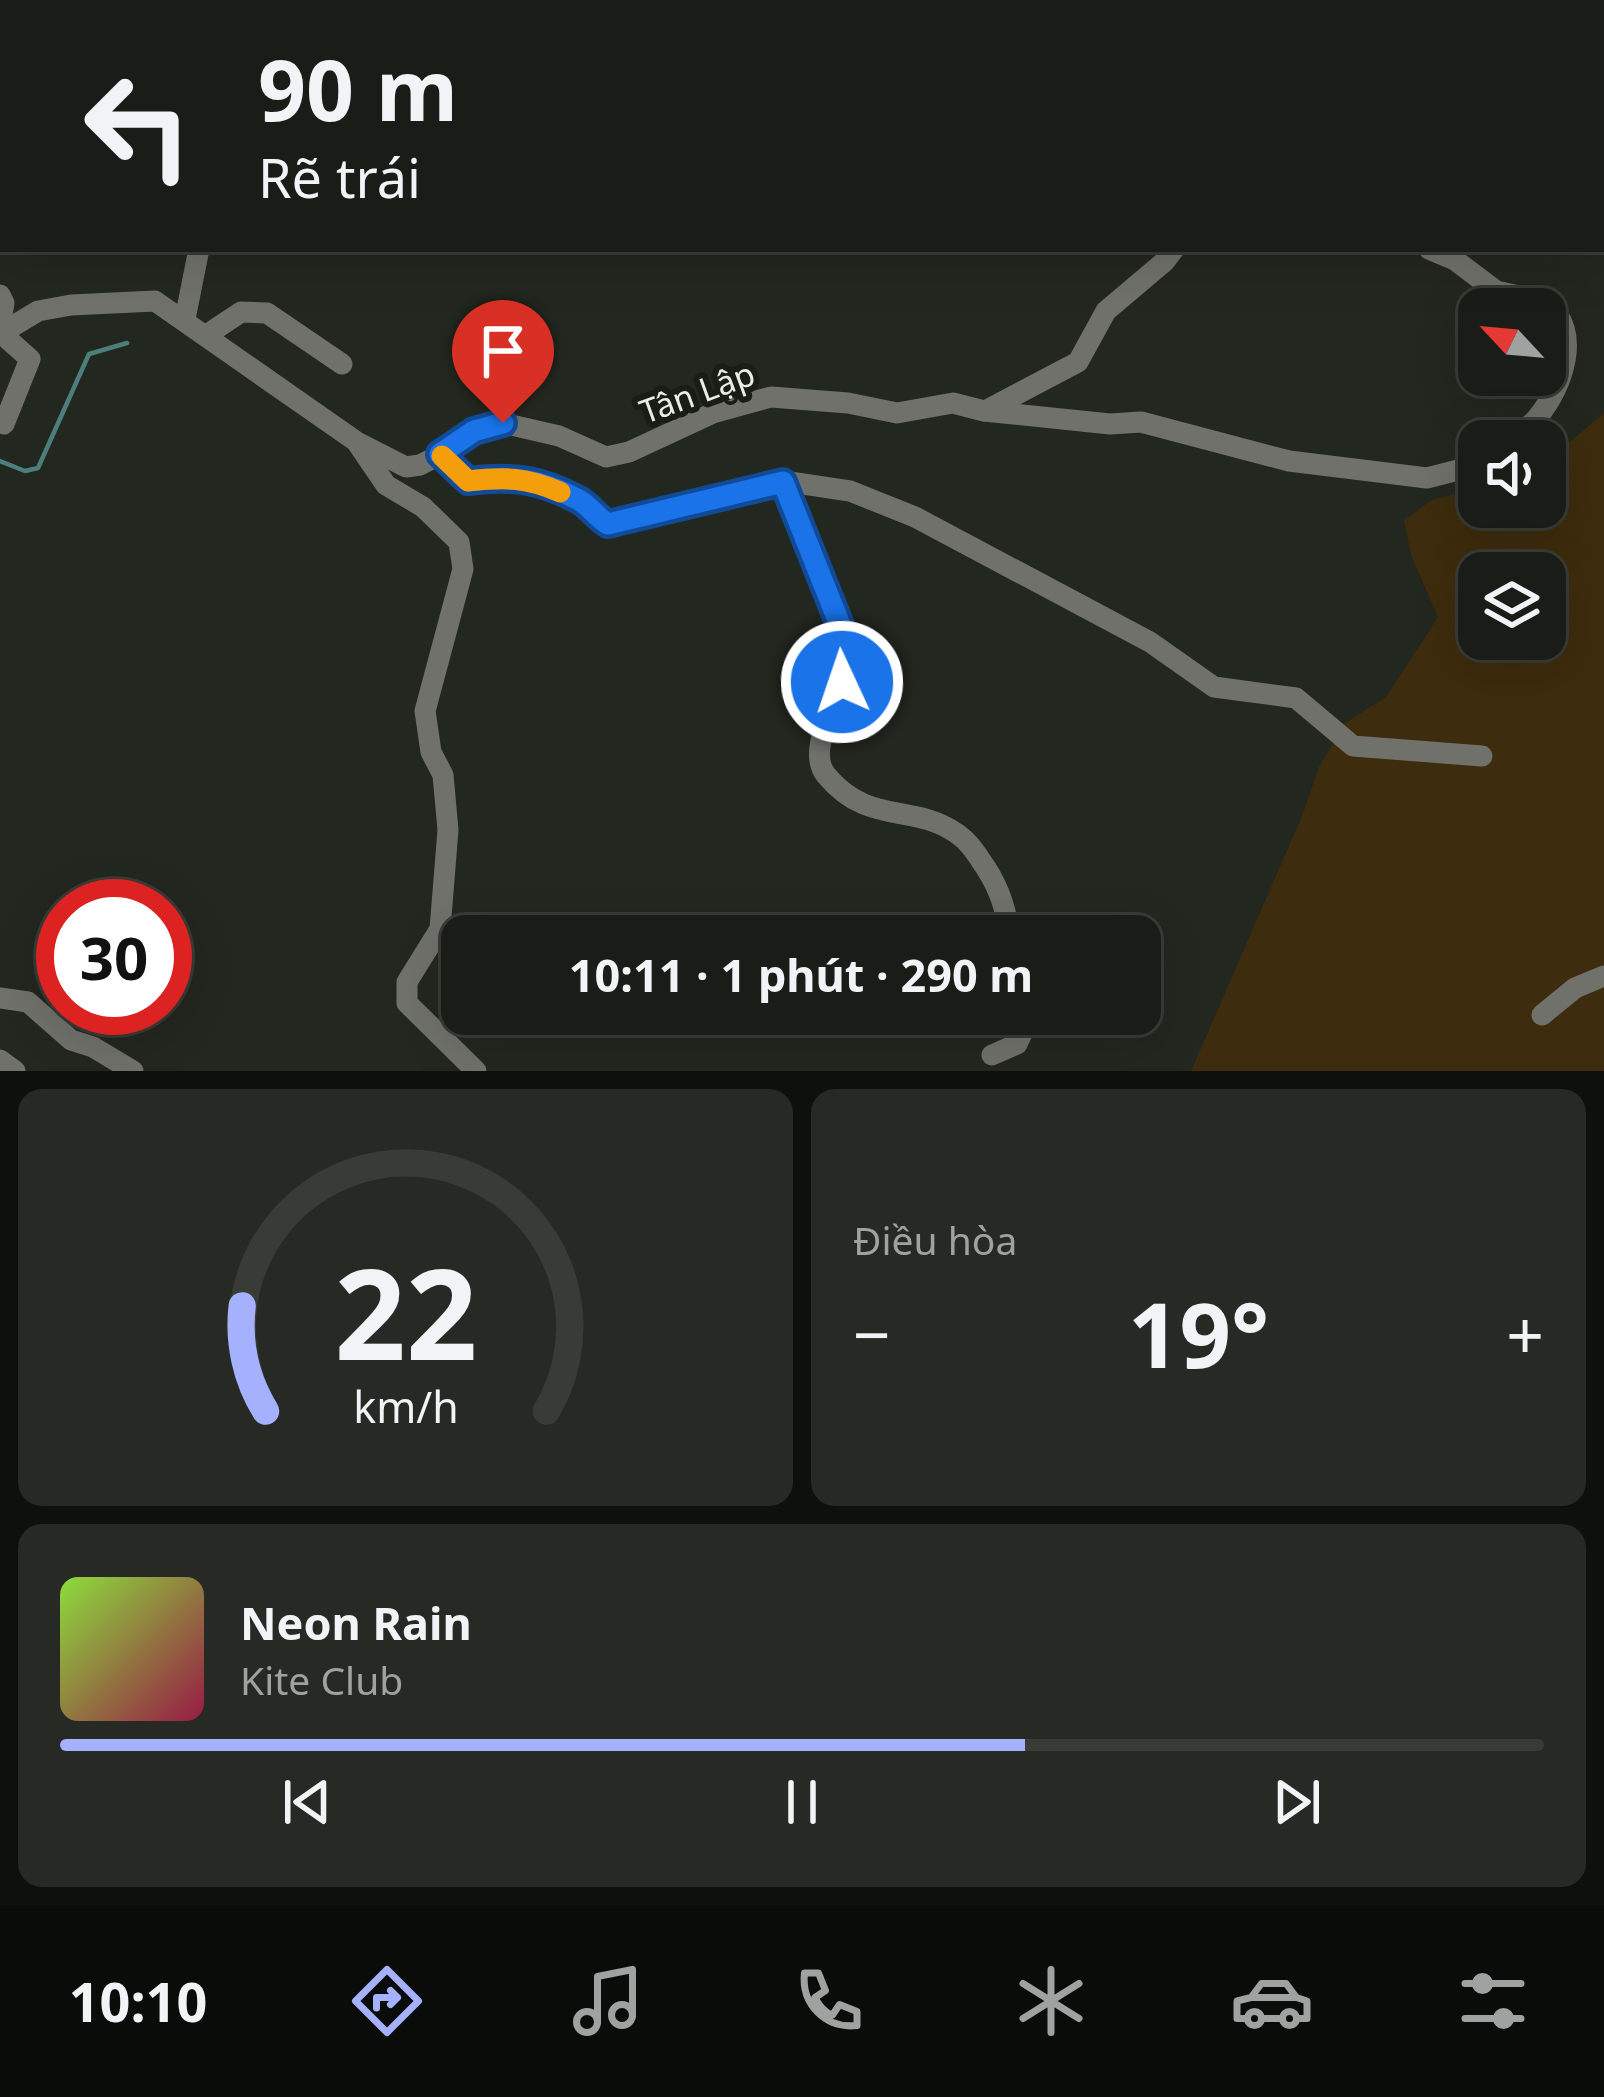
<!DOCTYPE html>
<html lang="vi">
<head>
<meta charset="utf-8">
<style>
	:root { --surface:#1a1d17; --page:#272a24; --text:#f1f3f6; --muted:#9fa2a1; --line:#383b36; --accent:#a5b1fc }
	body { margin:0; font-family:"Noto Sans",sans-serif; background:var(--page); color:var(--text); height:100vh; display:flex; flex-direction:column; font-size:45px; white-space:nowrap }
	* { box-sizing:border-box; margin:0 }
	p { font-size:39px; color:var(--muted) }
	.icon { flex:none; width:66px; height:66px; fill:none; stroke:currentColor; stroke-width:2; stroke-linecap:round; stroke-linejoin:round }
	.map { position:relative; height:1071px; overflow:hidden }
	.side { display:flex; flex-direction:column; gap:18px; padding:18px; background:#0e100d; flex:1 }
	.side>* { flex:none }
	.hud { position:absolute; left:0px; top:0px; width:1605px; height:252px; box-shadow:0 12px 48px #0002,0 0 0 3px var(--line); background:#1a1d17; color:var(--text); overflow:hidden }
	.needle { width:78px; rotate:296deg }
	.tools { position:absolute; left:1458px; top:288px; display:grid; gap:24px }
	.tools a { display:grid; place-items:center; width:108px; height:108px; border-radius:24px; background:var(--surface); box-shadow:0 12px 48px #0002,0 0 0 3px var(--line); font-size:60px }
	.speed { position:absolute; left:36px; top:879px; display:flex; gap:24px; font-size:60px; font-weight:700; text-align:center }
	.speed>* { display:grid; place-content:center; width:156px; height:156px; border-radius:50%; background:var(--surface); box-shadow:0 12px 48px #0002,0 0 0 3px var(--line); line-height:1 }
	.speed .limit { border:18px solid #d22; background:#fff; color:#111 }
	.pin { position:absolute; display:grid; place-items:center; width:102px; height:102px; color:#fff; margin:-123px -51px; border-radius:50% 50% 50% 0; rotate:-45deg; box-shadow:0 0 12px #0007 }
	.pin .icon { rotate:45deg }
	.me { position:absolute; width:132px; margin:-66px; rotate:357deg; stroke-linejoin:round; filter:drop-shadow(0 0 9px #0008) }
	.turn { display:flex; align-items:center; gap:42px; height:252px; padding:0 60px; font-size:54px }
	.turn .icon { width:156px; height:156px; stroke-width:2.5 }
	.turn b { display:block; font-size:84px; line-height:102px }
	.big { font-size:90px; font-weight:700; line-height:1.1 }
	.side .card { flex:1; display:flex; flex-direction:column; justify-content:center; gap:18px; min-width:0; padding:0 42px; border-radius:24px; background:var(--page) }
	.side .dial { align-items:center; gap:0 }
	.dial svg { height:312px; overflow:visible; fill:none; stroke:var(--line); stroke-width:7; stroke-linecap:round; text-anchor:middle }
	.dial text { fill:var(--text); stroke:none }
	.song { display:flex; align-items:center; gap:36px }
	.cover { width:144px; height:144px; border-radius:18px; background:linear-gradient(135deg,hsl(90 70% 55%),hsl(340 70% 35%)) }
	.played { height:12px; border-radius:6px; background:linear-gradient(90deg,var(--accent) 65%,var(--line) 65%) }
	.keys { display:flex; justify-content:space-around; direction:ltr }
	.heat { display:flex; justify-content:space-between; align-items:center; font-size:66px; direction:ltr }
	.side .tiles { flex:1; display:grid; gap:18px; grid-template-columns:1fr 1fr }
	.card:last-child { grid-column:span 2 }
	.trip { position:absolute; left:441px; top:915px; width:720px; height:120px; border-radius:24px; background:var(--surface); box-shadow:0 12px 48px #0002,0 0 0 3px var(--line); font-weight:700; line-height:120px; text-align:center }
	.dock { display:flex; height:192px; justify-content:space-around; align-items:center; background:#0a0c09; color:var(--muted) }
	.dock .icon { width:84px; height:84px }
	.dock .current { color:var(--accent) }
	.dock b { font-size:54px; color:var(--text) }
	.map>svg:first-child { display:block }
</style>
</head>
<body>
<div class="map">
<svg width="1604" height="1071" viewBox="0 0 1604 1071">
	<rect width="100%" height="100%" fill="#22271f"/>
	<path fill="#3d2c0d" fill-rule="evenodd" d="M1604,413V1071H1191L1302,816L1319,767L1345,723L1386,697L1438,617L1411,555L1404,520L1430,501L1479,487V507H1545V463ZM1479,573H1545V639H1479Z"/>
	<g fill="none" stroke-linecap="round" stroke-linejoin="round">
		<polyline stroke="#4c7e7b" stroke-width="4.5" points="0,461 25,471 38,468 89,354 127,343"/>
		<g stroke="#71716c" stroke-width="21">
			<polyline points="97,0 98,3"/>
			<polyline points="427,0 433,3"/>
			<polyline points="1451,0 1464,3"/>
			<polyline points="1586,0 1588,3"/>
			<polyline points="568,3 592,0"/>
			<polyline points="865,3 868,0"/>
			<polyline points="1380,3 1385,0"/>
			<polyline points="1602,22 1604,25"/>
			<polyline points="0,74 3,73"/>
			<polyline points="0,161 3,168"/>
			<polyline points="0,206 3,201"/>
			<path d="M1429,249L1455,260L1496,291L1546,302C1584,332 1562,387 1537,418C1529,428 1516,434 1505,441"/>
			<polyline points="0,295 4,303 0,326"/>
			<polyline points="185,319 199,249"/>
			<polyline points="0,334 38,311 71,305 155,301 357,442 406,467 420,465 453,448 474,431 503,423 559,436 606,457 629,452 713,413 771,397 848,403 897,413 953,403 984,411 1110,424 1141,422 1289,461 1427,478 1462,469 1479,458"/>
			<polyline points="2,334 30,359 4,424"/>
			<polyline points="208,334 241,312 267,313 342,364"/>
			<polyline points="985,411 1078,362 1106,311 1164,262 1174,249"/>
			<polyline points="358,444 386,485 423,507 459,542 463,569 425,711 431,752 443,775 448,830 440,929 407,982 407,1003 476,1071"/>
			<path d="M441,454L468,481C510,476 540,479 579,500C590,506 596,518 608,524L783,481L850,491L915,517L1150,642L1214,687L1296,698L1353,746L1482,756"/>
			<path d="M783,481C798,520 849,627 846,662C844,694 804,748 826,775C868,826 913,803 956,833C970,842 977,855 986,868C1000,890 1006,910 1010,936"/>
			<polyline points="0,998 28,1002 71,1040 93,1047 133,1071"/>
			<polyline points="1542,1015 1575,988 1604,976"/>
			<polyline points="992,1055 1017,1044 1023,1031 1021,1014"/>
			<polyline points="0,1060 15,1071"/>
		</g>
	</g>
	<g fill="none" stroke-linecap="round" stroke-linejoin="round">
		<g stroke="#114b97" stroke-width="30">
			<path id="route" d="M503,423L474,431L440,454L468,481C513,476 538,478 579,500C590,506 597,518 608,524L783,482L842,630L846,663L842,682"/>
		</g>
		<use href="#route" stroke="#1a73e8" stroke-width="21"/>
		<path stroke="#f59e0b" stroke-width="21" d="M442,456L468,481C504,477 526,477 560,492"/>
	</g>
	<g text-anchor="middle" dominant-baseline="central" stroke-width="12" stroke-linejoin="round" paint-order="stroke">
		<g font-size="33" fill="#e9ece7" stroke="#181d16">
			<text transform="translate(697 392) rotate(-20)">Tân Lập</text>
		</g>
	</g>
</svg>
<div class="tools">
<a><svg class="needle" viewBox="-14 -14 28 28"><path d="M0-13l5 13h-10z" fill="#e53935"/><path d="M0 13l5-13h-10z" fill="#9fa2a1"/></svg></a>
<a><svg class="icon" aria-label="sound" viewBox="0 0 24 24"><path d="M4 9h4l5-4v14l-5-4H4zM17 9q2 3 0 6"/></svg></a>
<a><svg class="icon" aria-label="layers" viewBox="0 0 24 24"><path d="M12 4l9 5-9 5-9-5zM3 14l9 5 9-5"/></svg></a>
</div>
<div class="speed"><div class="limit">30</div></div>
<div class="pin" style="left:503px;top:423px;background:#d93025"><svg class="icon" aria-label="arrive" viewBox="0 0 24 24"><path d="M6 21V4h12l-3 4 3 4H6"/></svg></div>
<svg class="me" style="left:842px;top:682px" viewBox="-20 -20 40 40"><circle r="17" fill="#1a73e8" stroke="#fff" stroke-width="3"/><path d="M0-11L8 9 0 5-8 9z" fill="#fff"/></svg>
<div class="trip">10:11 · 1 phút · 290 m</div>
<div class="hud">
<div class="turn"><svg class="icon" aria-label="left" viewBox="0 0 24 24"><path d="M17 20v-9H6M10 6l-5 5 5 5"/></svg><div><b>90 m</b>Rẽ trái</div></div>
</div>
</div>
<section class="side">
<div class="tiles">
<div class="card dial"><svg viewBox="0 0 100 80">
<path d="M14 69A42 42 0 1 1 86 69"/>
<path d="M14 69A42 42 0 0 1 8 42" stroke="#a5b1fc"/>
<text x="50" y="56" font-size="32" font-weight="700">22</text>
<text x="50" y="72" font-size="11">km/h</text>
</svg></div>
<div class="card"><p>Điều hòa</p>
<div class="heat"><a>−</a><b class="big">19°</b><a>+</a></div>
</div>
<div class="card">
<div class="song"><i class="cover"></i><div><b>Neon Rain</b><p>Kite Club</p></div></div>
<div class="played"></div>
<div class="keys"><svg class="icon" aria-label="previous" viewBox="0 0 24 24"><path d="M18 5L8 12l10 7zM5 5v14"/></svg><svg class="icon" aria-label="pause" viewBox="0 0 24 24"><path d="M8 5v14M16 5v14"/></svg><svg class="icon" aria-label="next" viewBox="0 0 24 24"><path d="M6 5l10 7-10 7zM19 5v14"/></svg></div>
</div>
</div>
</section>
<nav class="dock">
<b>10:10</b>
<svg class="icon current" aria-label="directions" viewBox="0 0 24 24"><path d="M12 3l9 9-9 9-9-9zM9 14v-3h6M13 9l2 2-2 2"/></svg>
<svg class="icon" aria-label="music" viewBox="0 0 24 24"><path d="M9 18V5l10-2v13"/><circle cx="6" cy="18" r="3"/><circle cx="16" cy="16" r="3"/></svg>
<svg class="icon" aria-label="phone" viewBox="0 0 24 24"><path d="M5 4h4l2 5-3 2q2 4 5 5l2-3 5 2v4C11 20 4 13 5 4z"/></svg>
<svg class="icon" aria-label="climate" viewBox="0 0 24 24"><path d="M12 3v18M4 7l16 10M4 17L20 7"/></svg>
<svg class="icon" aria-label="car" viewBox="0 0 24 24"><path d="M5 17H2v-5l4-1 3-4h7l3 4 3 1v5h-3M9 17h6M6 11h13"/><circle cx="7" cy="17" r="2"/><circle cx="17" cy="17" r="2"/></svg>
<svg class="icon" aria-label="filters" viewBox="0 0 24 24"><path d="M4 7h16M4 17h16"/><circle cx="9" cy="7" r="2"/><circle cx="15" cy="17" r="2"/></svg>
</nav>
</body>
</html>
